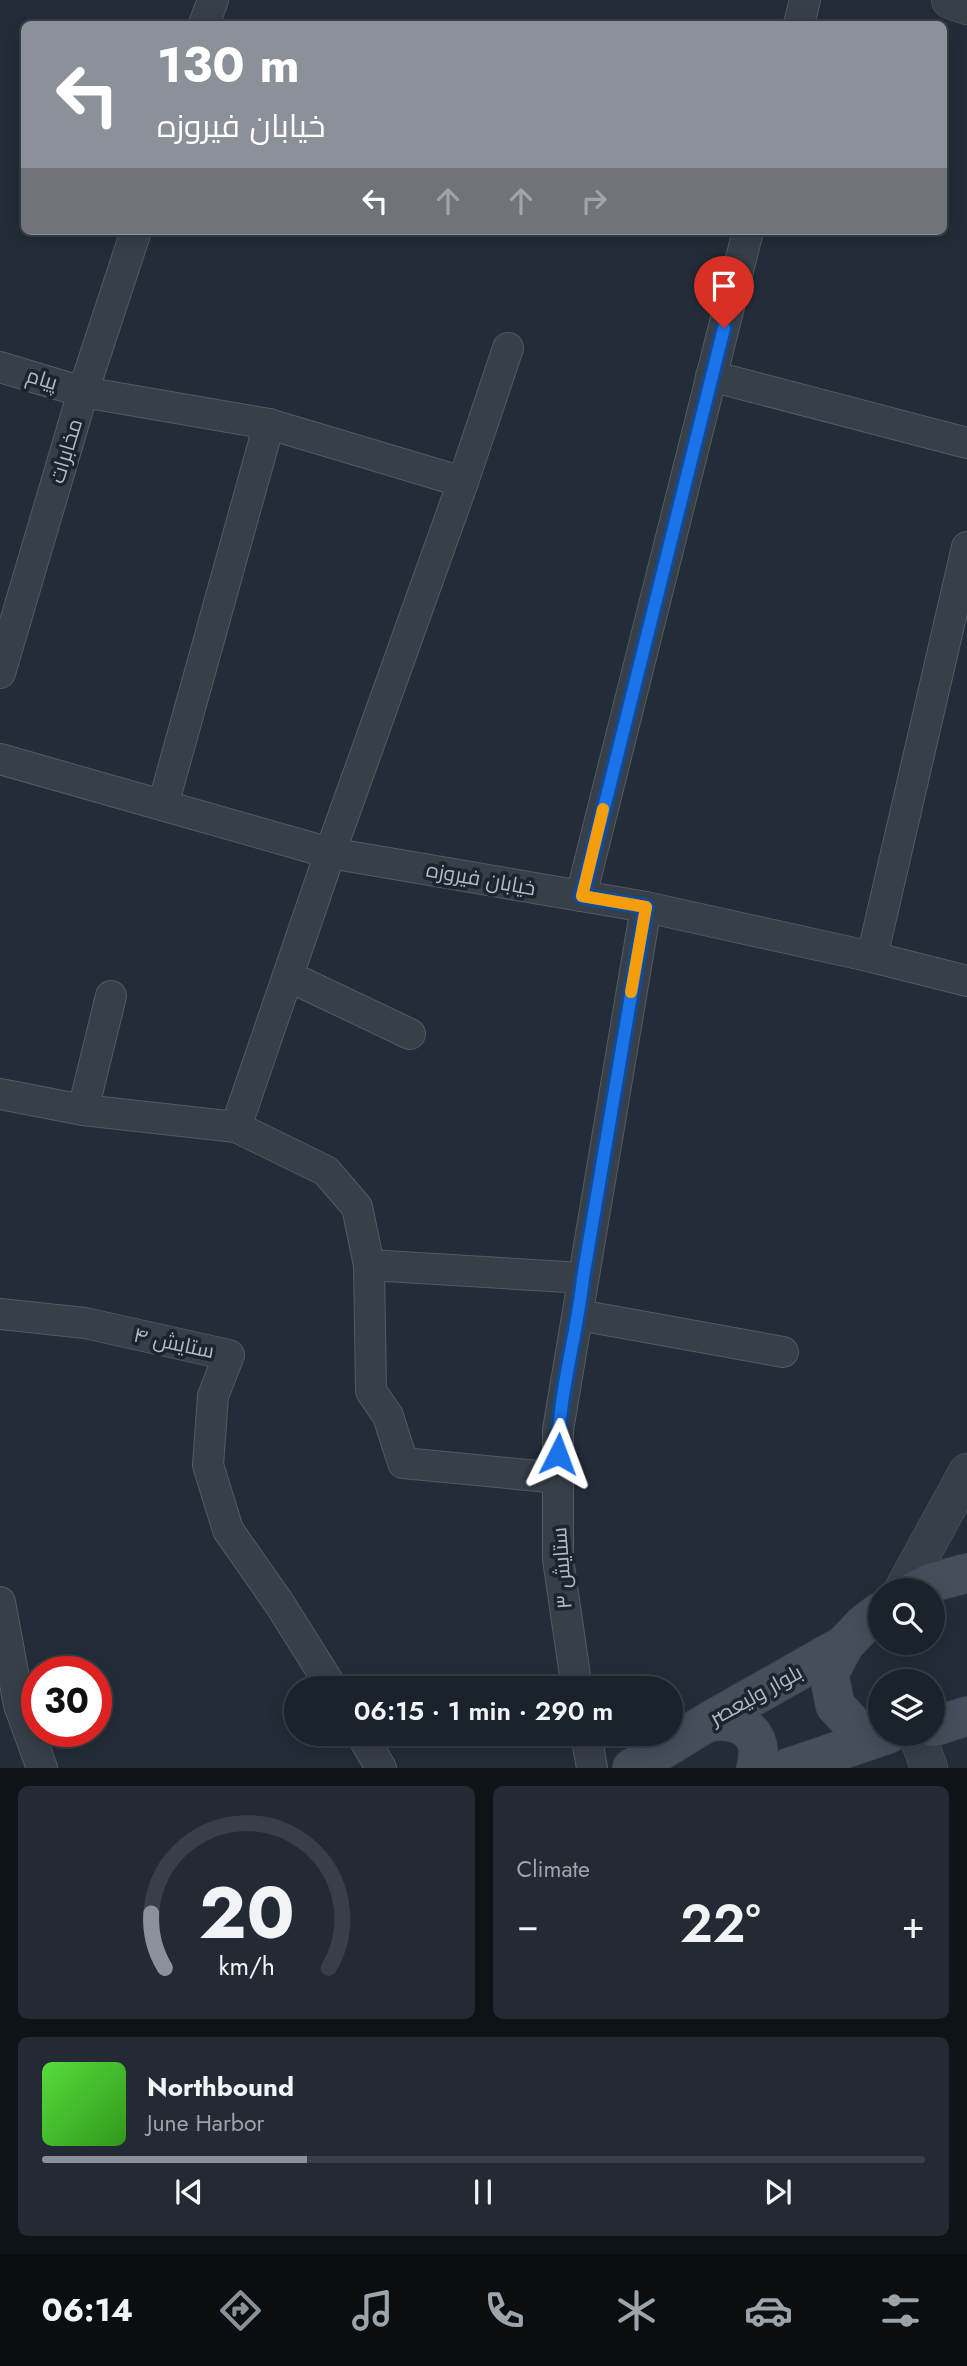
<!DOCTYPE html>
<html lang="en">
<head>
<meta charset="utf-8">
<style>
	:root { --surface:#1a222b; --page:#232a33; --text:#f1f3f6; --muted:#9fa4a9; --line:#383f47; --accent:#8c9099 }
	body { margin:0; font-family:Jost,Cairo,sans-serif; background:var(--page); color:var(--text); height:100vh; display:flex; flex-direction:column; font-size:26px; white-space:nowrap }
	* { box-sizing:border-box; margin:0 }
	p { font-size:23px; color:var(--muted) }
	.icon { flex:none; width:38px; height:38px; fill:none; stroke:currentColor; stroke-width:2; stroke-linecap:round; stroke-linejoin:round }
	.map { position:relative; height:1768px; overflow:hidden }
	.panel { display:flex; flex-direction:column; gap:18px; padding:18px; background:#0e1318; flex:1 }
	.panel>* { flex:none }
	.guide { position:absolute; left:21px; top:21px; width:926px; height:214px; border-radius:10px; box-shadow:0 4px 18px #0003,0 0 0 2px var(--line); background:#8c9099; color:#fff; overflow:hidden }
	.buttons { position:absolute; left:868px; top:1578px; display:grid; gap:14px }
	.buttons a { display:grid; place-items:center; width:77px; height:77px; border-radius:50%; background:var(--surface); box-shadow:0 4px 18px #0003,0 0 0 2px var(--line); font-size:35px }
	.speed { position:absolute; left:21px; top:1656px; display:flex; gap:14px; font-size:35px; font-weight:700; text-align:center }
	.speed>* { display:grid; place-content:center; width:91px; height:91px; border-radius:50%; background:var(--surface); box-shadow:0 4px 18px #0003,0 0 0 2px var(--line); line-height:1 }
	.speed .limit { border:10px solid #d22; background:#fff; color:#111 }
	.pin { position:absolute; display:grid; place-items:center; width:60px; height:60px; color:#fff; margin:-72px -30px; border-radius:50% 50% 50% 0; rotate:-45deg; box-shadow:0 0 7px #0007 }
	.pin .icon { rotate:45deg }
	.me { position:absolute; width:77px; margin:-38px; rotate:3deg; stroke-linejoin:round; filter:drop-shadow(0 0 5px #0008) }
	.turn { display:flex; align-items:center; gap:24px; height:147px; padding:0 21px; font-size:32px }
	.turn .icon { width:91px; height:91px; stroke-width:2.5 }
	.turn b { display:block; font-size:49px; line-height:60px }
	.lanes { display:flex; align-items:center; height:66px; padding:0 21px; background:#0003; justify-content:center; gap:35px; direction:ltr }
	.lanes .off { opacity:.35 }
	.big { font-size:52px; font-weight:600; line-height:1.1 }
	.panel .card { flex:1; display:flex; flex-direction:column; justify-content:center; gap:10px; min-width:0; padding:0 24px; border-radius:10px; background:var(--page) }
	.panel .dial { align-items:center; gap:0 }
	.dial svg { height:182px; overflow:visible; fill:none; stroke:var(--line); stroke-width:7; stroke-linecap:round; text-anchor:middle }
	.dial text { fill:var(--text); stroke:none }
	.song { display:flex; align-items:center; gap:21px }
	.cover { width:84px; height:84px; border-radius:10px; background:linear-gradient(135deg,hsl(110 70% 55%),hsl(110 70% 35%)) }
	.played { height:7px; border-radius:4px; background:linear-gradient(90deg,var(--accent) 30%,var(--line) 30%) }
	.keys { display:flex; justify-content:space-around; direction:ltr }
	.heat { display:flex; justify-content:space-between; align-items:center; font-size:38px; direction:ltr }
	.panel .tiles { flex:1; display:grid; gap:18px; grid-template-columns:1fr 1fr }
	.card:last-child { grid-column:span 2 }
	.trip { position:absolute; left:284px; top:1676px; width:399px; height:70px; border-radius:35px; background:var(--surface); box-shadow:0 4px 18px #0003,0 0 0 2px var(--line); font-weight:600; line-height:70px; text-align:center }
	.dock { display:flex; height:112px; justify-content:space-around; align-items:center; background:#0a0e11; color:var(--muted) }
	.dock .icon { width:49px; height:49px }
	.dock .active { color:var(--accent) }
	.dock b { font-size:32px; color:var(--text) }
	.map>svg:first-child { display:block }
</style>
</head>
<body>
<div class="map">
<svg width="967" height="1768" viewBox="0 0 967 1768">
	<rect width="100%" height="100%" fill="#232d39"/>
	<g fill="none" stroke-linecap="round" stroke-linejoin="round">
		<g stroke="#525a64" stroke-width="32">
			<g id="minor">
				<polyline points="204,24 213,0"/>
				<polyline points="799,24 805,0"/>
				<polyline points="0,367 83,392 269,424 463,482 330,853 236,1127"/>
				<polyline points="711,376 967,443"/>
				<polyline points="463,482 508,348"/>
				<polyline points="0,673 83,392 136,231"/>
				<polyline points="0,759 330,853 646,907 872,957 967,981"/>
				<polyline points="163,805 269,424"/>
				<polyline points="581,896 748,231"/>
				<polyline points="872,957 967,547"/>
				<polyline points="288,976 410,1034"/>
				<polyline points="0,1094 83,1110 236,1127 326,1171 357,1207 369,1265 583,1278"/>
				<polyline points="83,1110 111,996"/>
				<polyline points="369,1265 371,1391 388,1416 403,1463 559,1478"/>
				<polyline points="0,1314 85,1323 229,1355 213,1396 208,1465 228,1530 279,1603 333,1689"/>
				<polyline points="579,1315 783,1352"/>
				<polyline points="0,1602 19,1705 42,1768"/>
				<polyline points="577,1689 558,1559 558,1430 646,907"/>
				<polyline points="361,1734 381,1768"/>
				<polyline points="586,1734 592,1768"/>
			</g>
		</g>
		<g stroke="#525a64" stroke-width="38">
			<g id="tertiary">
				<polyline points="950,0 967,6"/>
				<polyline points="902,1591 967,1472"/>
				<polyline points="917,1734 929,1768"/>
			</g>
		</g>
		<g stroke="#404852" stroke-width="40">
			<g id="secondary">
				<polyline points="914,1591 930,1583 967,1573"/>
				<polyline points="880,1612 863,1625 844,1645 829,1674 835,1705 856,1728 880,1733"/>
				<path d="M708,1722C740,1717 766,1732 756,1768"/>
				<polyline points="933,1727 967,1716"/>
				<polyline points="632,1768 708,1722 844,1645"/>
				<polyline points="788,1768 888,1734"/>
			</g>
		</g>
		<use href="#minor" stroke="#373f49" stroke-width="30"/>
		<use href="#tertiary" stroke="#373f49" stroke-width="37"/>
		<use href="#secondary" stroke="#454f5c" stroke-width="38"/>
	</g>
	<g fill="none" stroke-linecap="round" stroke-linejoin="round">
		<g stroke="#114b97" stroke-width="18">
			<path id="route" d="M558,1454C558,1395 577,1336 583,1278L646,907L582,896L724,328"/>
		</g>
		<use href="#route" stroke="#1a73e8" stroke-width="12"/>
		<polyline stroke="#f59e0b" stroke-width="12" points="603,809 582,896 646,907 631,992"/>
	</g>
	<g text-anchor="middle" dominant-baseline="central" stroke-width="7" stroke-linejoin="round" paint-order="stroke">
		<g font-size="21" fill="#b2bac5" stroke="#1c242e">
			<text transform="translate(42 379) rotate(17)">پیام</text>
			<text transform="translate(66 451) rotate(-73)">مخابرات</text>
			<text transform="translate(481 879) rotate(10)">خیابان فیروزه</text>
			<text transform="translate(174 1343) rotate(12)">ستایش ۴</text>
			<text transform="translate(562 1568) rotate(-94)">ستایش ۳</text>
			<text transform="translate(756 1695) rotate(-29)">بلوار ولیعصر</text>
		</g>
	</g>
</svg>
<div class="buttons">
<a><svg class="icon" aria-label="search" viewBox="0 0 24 24"><circle cx="10" cy="10" r="6"/><path d="M15 15l6 6"/></svg></a>
<a><svg class="icon" aria-label="layers" viewBox="0 0 24 24"><path d="M12 4l9 5-9 5-9-5zM3 14l9 5 9-5"/></svg></a>
</div>
<div class="speed"><div class="limit">30</div></div>
<div class="pin" style="left:724px;top:328px;background:#d93025"><svg class="icon" aria-label="arrive" viewBox="0 0 24 24"><path d="M6 21V4h12l-3 4 3 4H6"/></svg></div>
<svg class="me" style="left:558px;top:1454px" viewBox="-20 -20 40 40"><path d="M0-17L14 15 0 8-14 15z" fill="#1a73e8" stroke="#fff" stroke-width="4"/></svg>
<div class="trip">06:15 · 1 min · 290 m</div>
<div class="guide">
<div class="turn"><svg class="icon" aria-label="left" viewBox="0 0 24 24"><path d="M17 20v-9H6M10 6l-5 5 5 5"/></svg><div><b>130 m</b>خیابان فیروزه</div></div>
<div class="lanes"><svg class="icon" aria-label="left" viewBox="0 0 24 24"><path d="M17 20v-9H6M10 6l-5 5 5 5"/></svg><svg class="icon off" aria-label="ahead" viewBox="0 0 24 24"><path d="M12 20V5M6 11l6-6 6 6"/></svg><svg class="icon off" aria-label="ahead" viewBox="0 0 24 24"><path d="M12 20V5M6 11l6-6 6 6"/></svg><svg class="icon off" aria-label="right" viewBox="0 0 24 24"><path d="M7 20v-9h11M14 6l5 5-5 5"/></svg></div>
</div>
</div>
<section class="panel">
<div class="tiles">
<div class="card dial"><svg viewBox="0 0 100 80">
<path d="M14 69A42 42 0 1 1 86 69"/>
<path d="M14 69A42 42 0 0 1 8 45" stroke="#8c9099"/>
<text x="50" y="56" font-size="32" font-weight="700">20</text>
<text x="50" y="72" font-size="11">km/h</text>
</svg></div>
<div class="card"><p>Climate</p>
<div class="heat"><a>−</a><b class="big">22°</b><a>+</a></div>
</div>
<div class="card">
<div class="song"><i class="cover"></i><div><b>Northbound</b><p>June Harbor</p></div></div>
<div class="played"></div>
<div class="keys"><svg class="icon" aria-label="previous" viewBox="0 0 24 24"><path d="M18 5L8 12l10 7zM5 5v14"/></svg><svg class="icon" aria-label="pause" viewBox="0 0 24 24"><path d="M8 5v14M16 5v14"/></svg><svg class="icon" aria-label="next" viewBox="0 0 24 24"><path d="M6 5l10 7-10 7zM19 5v14"/></svg></div>
</div>
</div>
</section>
<nav class="dock">
<b>06:14</b>
<svg class="icon active" aria-label="directions" viewBox="0 0 24 24"><path d="M12 3l9 9-9 9-9-9zM9 14v-3h6M13 9l2 2-2 2"/></svg>
<svg class="icon" aria-label="music" viewBox="0 0 24 24"><path d="M9 18V5l10-2v13"/><circle cx="6" cy="18" r="3"/><circle cx="16" cy="16" r="3"/></svg>
<svg class="icon" aria-label="phone" viewBox="0 0 24 24"><path d="M5 4h4l2 5-3 2q2 4 5 5l2-3 5 2v4C11 20 4 13 5 4z"/></svg>
<svg class="icon" aria-label="climate" viewBox="0 0 24 24"><path d="M12 3v18M4 7l16 10M4 17L20 7"/></svg>
<svg class="icon" aria-label="car" viewBox="0 0 24 24"><path d="M5 17H2v-5l4-1 3-4h7l3 4 3 1v5h-3M9 17h6M6 11h13"/><circle cx="7" cy="17" r="2"/><circle cx="17" cy="17" r="2"/></svg>
<svg class="icon" aria-label="filters" viewBox="0 0 24 24"><path d="M4 7h16M4 17h16"/><circle cx="9" cy="7" r="2"/><circle cx="15" cy="17" r="2"/></svg>
</nav>
</body>
</html>
